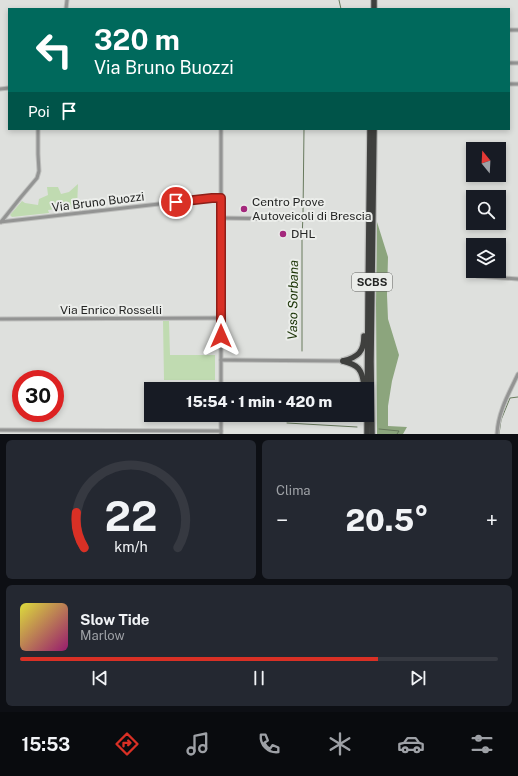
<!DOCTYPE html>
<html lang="it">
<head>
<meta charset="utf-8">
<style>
	:root { --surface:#171b24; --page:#242831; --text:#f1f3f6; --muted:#9ea1a6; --line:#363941; --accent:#d93025 }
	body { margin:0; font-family:"Public Sans",sans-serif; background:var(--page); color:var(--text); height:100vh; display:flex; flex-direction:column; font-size:15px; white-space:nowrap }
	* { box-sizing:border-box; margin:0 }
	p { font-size:13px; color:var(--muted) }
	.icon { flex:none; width:22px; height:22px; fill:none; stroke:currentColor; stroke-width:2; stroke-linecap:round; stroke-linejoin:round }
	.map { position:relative; height:434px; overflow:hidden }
	.panel { display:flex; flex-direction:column; gap:6px; padding:6px; background:#0d0f14; flex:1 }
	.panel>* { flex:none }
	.banner { position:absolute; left:8px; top:8px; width:502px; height:122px; border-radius:0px; box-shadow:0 2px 6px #0003; background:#00695c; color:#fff; overflow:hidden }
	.needle { width:26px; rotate:342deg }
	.buttons { position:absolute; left:466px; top:142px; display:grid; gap:8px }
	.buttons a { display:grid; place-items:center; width:40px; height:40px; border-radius:0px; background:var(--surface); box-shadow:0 2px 6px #0003; font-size:20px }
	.speed { position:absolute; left:12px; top:370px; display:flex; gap:8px; font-size:20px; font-weight:700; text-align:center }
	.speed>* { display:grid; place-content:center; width:52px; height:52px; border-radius:50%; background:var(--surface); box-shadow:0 2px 6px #0003; line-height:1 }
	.speed .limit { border:6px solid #d22; background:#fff; color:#111 }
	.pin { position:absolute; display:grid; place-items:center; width:34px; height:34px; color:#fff; margin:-17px; border:2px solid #fff; border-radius:50%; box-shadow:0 1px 4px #0007 }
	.me { position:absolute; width:44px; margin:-22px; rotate:0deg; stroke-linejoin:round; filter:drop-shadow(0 0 3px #0008) }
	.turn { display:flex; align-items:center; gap:14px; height:84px; padding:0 20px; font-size:18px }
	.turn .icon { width:52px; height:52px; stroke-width:2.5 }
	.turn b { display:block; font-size:28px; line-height:34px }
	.then { display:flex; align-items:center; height:38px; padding:0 20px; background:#0003; gap:8px; font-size:15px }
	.big { font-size:30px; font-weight:800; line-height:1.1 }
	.panel .tile { flex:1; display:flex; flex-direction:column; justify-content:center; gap:6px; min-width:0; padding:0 14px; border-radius:6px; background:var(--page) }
	.panel .dial { align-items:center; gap:0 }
	.dial svg { height:104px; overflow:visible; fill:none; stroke:var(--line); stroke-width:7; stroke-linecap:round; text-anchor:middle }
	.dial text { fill:var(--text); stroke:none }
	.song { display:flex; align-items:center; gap:12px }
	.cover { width:48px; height:48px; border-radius:6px; background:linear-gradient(135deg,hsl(60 70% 55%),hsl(320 70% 35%)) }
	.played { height:4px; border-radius:2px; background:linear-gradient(90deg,var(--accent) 75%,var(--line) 75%) }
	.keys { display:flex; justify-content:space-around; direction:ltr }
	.heat { display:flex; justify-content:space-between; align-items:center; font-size:22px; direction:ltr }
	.panel .tiles { flex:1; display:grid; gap:6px; grid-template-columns:1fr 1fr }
	.tile:last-child { grid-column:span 2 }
	.trip { position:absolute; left:144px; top:382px; width:230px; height:40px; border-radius:0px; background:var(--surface); box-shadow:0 2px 6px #0003; font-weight:800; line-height:40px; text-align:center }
	.menu { display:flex; height:64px; justify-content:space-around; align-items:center; background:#090b0e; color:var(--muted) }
	.menu .icon { width:28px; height:28px }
	.menu .on { color:var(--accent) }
	.menu b { font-size:18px; color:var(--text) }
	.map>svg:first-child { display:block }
</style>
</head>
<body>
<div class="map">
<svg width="518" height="434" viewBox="0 0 518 434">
	<rect width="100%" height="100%" fill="#dee0dd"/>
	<g fill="#c0dbb1">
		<polygon points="78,184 77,207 48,210 49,213 12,217 10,215 22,201 25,203 38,205 39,199 48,195 47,187 58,187 61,194 69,192"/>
		<polygon points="163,321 169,321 170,355 215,355 215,380 164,380"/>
	</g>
	<polygon fill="#8ca57d" points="377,222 388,257 387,295 388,319 399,355 392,381 388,406 388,426 407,427 403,434 377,434 376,304"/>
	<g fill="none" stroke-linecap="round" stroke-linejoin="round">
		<g stroke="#687a5d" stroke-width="1">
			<polyline points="339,0 341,9"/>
			<polyline points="302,351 302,240 303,214 304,129"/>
			<polyline points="287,423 357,427"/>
			<polyline points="379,429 399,431 397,434"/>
			<polyline points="499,434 501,420 510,398 518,397"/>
		</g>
		<g stroke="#bdbebc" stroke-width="5">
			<g id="street">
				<polyline points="66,9 67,0"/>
				<polyline points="509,30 518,30"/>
				<polyline points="509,63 518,63"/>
				<polyline points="509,84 518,84"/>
				<polyline points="0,89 9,88"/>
				<polyline points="221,129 221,389"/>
				<polyline points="221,218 306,219"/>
				<polyline points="0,222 212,198 221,198"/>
				<polyline points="1,222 21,197 37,178 39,171 38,154 38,129"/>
				<polyline points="477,276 518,279"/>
				<polyline points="0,319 221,318"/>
				<polyline points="221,360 343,361"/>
				<polyline points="221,416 281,418"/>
				<polyline points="0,430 221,431"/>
				<polyline points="221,434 221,415"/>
				<path d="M497,434C498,412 509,393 518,374"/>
			</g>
		</g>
		<g stroke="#bdbebc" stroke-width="8">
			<g id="highway">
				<polyline points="374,9 374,0"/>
				<path d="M343,361C358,357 364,352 364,336"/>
				<path d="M343,361C358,365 362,369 364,385"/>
				<polyline points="367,434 368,300 370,129"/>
				<polyline points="372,434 371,362 374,129"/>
			</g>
		</g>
		<use href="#street" stroke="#939493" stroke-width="3"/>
		<use href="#highway" stroke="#3f403e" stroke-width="5.5"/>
	</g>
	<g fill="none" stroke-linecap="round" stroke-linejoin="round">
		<g stroke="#8d1f18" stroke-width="10">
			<polyline id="route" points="176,202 212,198 221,198 221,336"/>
		</g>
		<use href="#route" stroke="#d93025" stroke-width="7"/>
	</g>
	<g fill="#a4287c" stroke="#ebedea" stroke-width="1.5">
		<circle cx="244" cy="209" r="4"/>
		<circle cx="283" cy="234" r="4"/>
	</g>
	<g text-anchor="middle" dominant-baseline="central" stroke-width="4" stroke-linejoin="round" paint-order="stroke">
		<rect fill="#ebedea" stroke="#60615f" stroke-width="1" x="352" y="273" width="40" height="18" rx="3"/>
		<g font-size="11" font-weight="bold" fill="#242524">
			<text x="372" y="282">SCBS</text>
		</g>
		<g font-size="12" fill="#242524" stroke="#ebedea">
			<text transform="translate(98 202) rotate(-7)">Via Bruno Buozzi</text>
			<text x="111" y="310">Via Enrico Rosselli</text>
		</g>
		<g font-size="12" fill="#242524" stroke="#ebedea" text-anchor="start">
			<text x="252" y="202">Centro Prove<tspan x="252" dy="14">Autoveicoli di Brescia</tspan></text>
			<text x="291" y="234">DHL</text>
		</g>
		<g font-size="13" font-style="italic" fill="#1b3406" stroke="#ebedea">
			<text transform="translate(293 300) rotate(-89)">Vaso Sorbana</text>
		</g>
	</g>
</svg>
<div class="buttons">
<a><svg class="needle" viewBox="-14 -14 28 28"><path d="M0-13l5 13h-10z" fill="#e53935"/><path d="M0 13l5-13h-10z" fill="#9ea1a6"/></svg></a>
<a><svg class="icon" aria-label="search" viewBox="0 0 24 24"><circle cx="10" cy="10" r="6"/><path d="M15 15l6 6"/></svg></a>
<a><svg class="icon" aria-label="layers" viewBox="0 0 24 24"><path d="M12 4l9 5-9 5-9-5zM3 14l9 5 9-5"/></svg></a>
</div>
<div class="speed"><div class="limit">30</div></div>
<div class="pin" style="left:176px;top:202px;background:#d93025"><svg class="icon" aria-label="arrive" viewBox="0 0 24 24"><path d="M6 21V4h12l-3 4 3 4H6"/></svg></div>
<svg class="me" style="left:221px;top:336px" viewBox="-20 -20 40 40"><path d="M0-17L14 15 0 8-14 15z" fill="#d93025" stroke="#fff" stroke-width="4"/></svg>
<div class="trip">15:54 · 1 min · 420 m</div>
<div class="banner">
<div class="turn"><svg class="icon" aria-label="left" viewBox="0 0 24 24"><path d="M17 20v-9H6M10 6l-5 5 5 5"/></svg><div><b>320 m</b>Via Bruno Buozzi</div></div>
<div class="then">Poi<svg class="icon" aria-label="arrive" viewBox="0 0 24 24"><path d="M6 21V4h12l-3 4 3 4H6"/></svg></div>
</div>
</div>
<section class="panel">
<div class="tiles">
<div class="tile dial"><svg viewBox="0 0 100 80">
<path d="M14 69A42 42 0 1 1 86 69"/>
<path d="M14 69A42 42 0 0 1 8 42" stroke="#d93025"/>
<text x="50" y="56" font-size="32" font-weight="700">22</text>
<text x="50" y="72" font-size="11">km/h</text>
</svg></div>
<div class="tile"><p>Clima</p>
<div class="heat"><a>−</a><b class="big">20.5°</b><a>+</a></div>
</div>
<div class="tile">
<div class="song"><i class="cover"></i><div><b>Slow Tide</b><p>Marlow</p></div></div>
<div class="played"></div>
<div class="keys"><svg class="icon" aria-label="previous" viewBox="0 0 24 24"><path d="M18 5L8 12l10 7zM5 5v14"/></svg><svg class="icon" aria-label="pause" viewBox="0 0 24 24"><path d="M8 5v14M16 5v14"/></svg><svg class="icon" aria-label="next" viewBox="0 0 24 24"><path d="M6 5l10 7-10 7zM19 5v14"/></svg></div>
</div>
</div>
</section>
<nav class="menu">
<b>15:53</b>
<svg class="icon on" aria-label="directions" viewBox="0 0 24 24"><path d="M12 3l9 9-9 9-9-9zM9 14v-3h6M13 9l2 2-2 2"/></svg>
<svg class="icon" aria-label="music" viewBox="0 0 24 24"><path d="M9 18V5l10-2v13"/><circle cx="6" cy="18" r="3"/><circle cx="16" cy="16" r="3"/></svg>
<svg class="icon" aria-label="phone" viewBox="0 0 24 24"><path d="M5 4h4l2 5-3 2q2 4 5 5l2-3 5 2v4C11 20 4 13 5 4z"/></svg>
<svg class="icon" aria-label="climate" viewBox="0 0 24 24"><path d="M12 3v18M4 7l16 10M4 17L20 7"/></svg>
<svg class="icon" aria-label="car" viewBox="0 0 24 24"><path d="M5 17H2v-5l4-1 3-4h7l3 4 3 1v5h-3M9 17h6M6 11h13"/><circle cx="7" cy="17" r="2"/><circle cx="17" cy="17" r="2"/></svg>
<svg class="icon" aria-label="filters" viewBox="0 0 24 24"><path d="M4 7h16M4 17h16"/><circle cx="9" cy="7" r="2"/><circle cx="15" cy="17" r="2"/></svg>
</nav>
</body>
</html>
